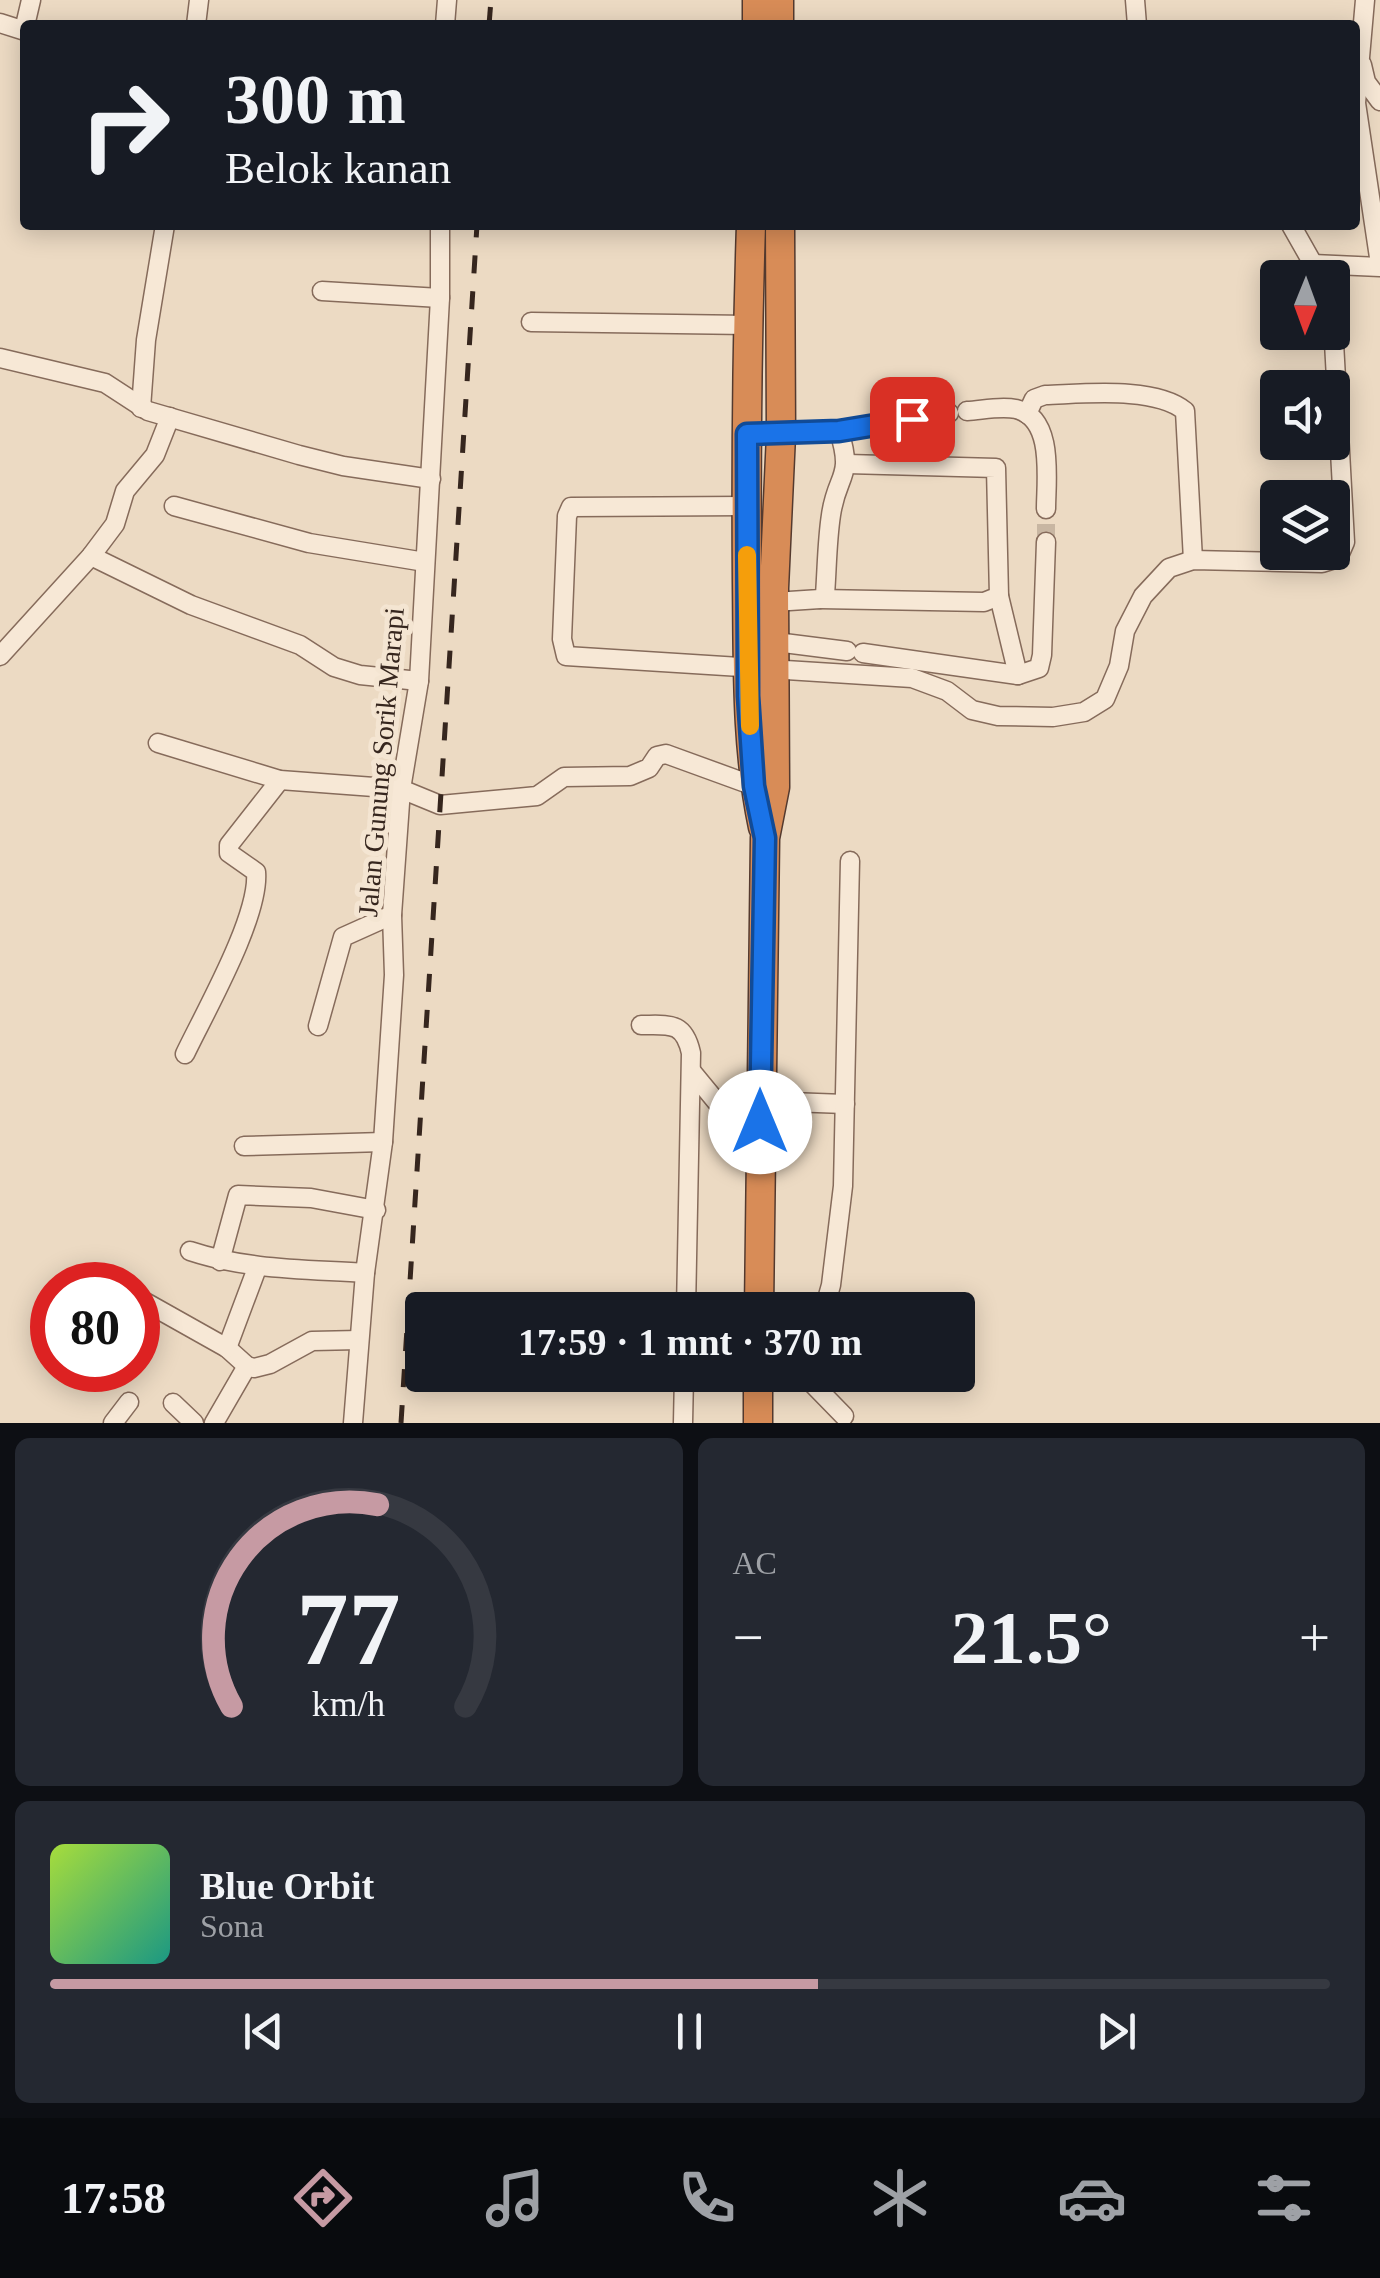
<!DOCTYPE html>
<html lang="id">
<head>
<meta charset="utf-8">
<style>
	:root { --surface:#171b24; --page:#242831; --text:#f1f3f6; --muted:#9ea1a6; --line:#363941; --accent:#c69aa3 }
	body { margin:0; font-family:"Times New Roman",serif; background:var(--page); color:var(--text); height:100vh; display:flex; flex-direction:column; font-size:38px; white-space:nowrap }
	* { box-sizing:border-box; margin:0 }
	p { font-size:32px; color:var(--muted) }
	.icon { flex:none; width:55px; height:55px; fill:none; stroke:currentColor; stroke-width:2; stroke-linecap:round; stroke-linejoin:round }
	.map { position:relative; height:1423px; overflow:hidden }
	.sheet { display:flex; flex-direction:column; gap:15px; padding:15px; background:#0d0f14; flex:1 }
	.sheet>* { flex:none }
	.guide { position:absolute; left:20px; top:20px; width:1340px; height:210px; border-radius:10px; box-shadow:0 5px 25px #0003; background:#171b24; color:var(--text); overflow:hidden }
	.needle { width:65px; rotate:181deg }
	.buttons { position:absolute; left:1260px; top:260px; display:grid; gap:20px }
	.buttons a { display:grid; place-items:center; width:90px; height:90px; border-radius:10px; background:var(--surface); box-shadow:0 5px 25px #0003; font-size:50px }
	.speed { position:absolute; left:30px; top:1262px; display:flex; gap:20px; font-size:50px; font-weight:700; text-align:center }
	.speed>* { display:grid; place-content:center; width:130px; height:130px; border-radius:50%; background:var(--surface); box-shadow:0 5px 25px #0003; line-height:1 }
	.speed .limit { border:15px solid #d22; background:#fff; color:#111 }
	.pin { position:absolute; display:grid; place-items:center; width:85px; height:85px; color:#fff; margin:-42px; border-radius:20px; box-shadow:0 5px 15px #0006 }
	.me { position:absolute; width:110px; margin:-55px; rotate:0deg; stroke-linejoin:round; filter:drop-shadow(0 0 8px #0008) }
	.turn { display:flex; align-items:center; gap:35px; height:210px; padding:0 40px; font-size:45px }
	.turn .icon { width:130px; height:130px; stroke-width:2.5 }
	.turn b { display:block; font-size:70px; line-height:85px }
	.big { font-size:75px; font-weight:800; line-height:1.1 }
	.sheet .tile { flex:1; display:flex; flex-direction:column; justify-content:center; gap:15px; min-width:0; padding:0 35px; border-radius:15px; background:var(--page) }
	.sheet .dial { align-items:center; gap:0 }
	.dial svg { height:260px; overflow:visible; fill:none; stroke:var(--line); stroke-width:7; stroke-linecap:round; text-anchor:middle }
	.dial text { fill:var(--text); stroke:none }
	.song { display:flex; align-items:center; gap:30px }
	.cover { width:120px; height:120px; border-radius:15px; background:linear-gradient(135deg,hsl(80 70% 55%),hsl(170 70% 35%)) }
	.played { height:10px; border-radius:5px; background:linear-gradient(90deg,var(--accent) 60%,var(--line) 60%) }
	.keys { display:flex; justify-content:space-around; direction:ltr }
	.heat { display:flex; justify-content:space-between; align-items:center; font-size:55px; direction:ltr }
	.sheet .tiles { flex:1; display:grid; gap:15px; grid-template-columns:1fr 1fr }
	.tile:last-child { grid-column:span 2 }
	.trip { position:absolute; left:405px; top:1292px; width:570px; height:100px; border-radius:10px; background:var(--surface); box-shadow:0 5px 25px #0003; font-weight:800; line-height:100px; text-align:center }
	.tabs { display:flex; height:160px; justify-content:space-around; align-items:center; background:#090b0e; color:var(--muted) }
	.tabs .icon { width:70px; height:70px }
	.tabs .active { color:var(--accent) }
	.tabs b { font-size:45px; color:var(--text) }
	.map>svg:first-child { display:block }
</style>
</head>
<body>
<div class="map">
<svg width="1380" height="1423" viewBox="0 0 1380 1423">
	<rect width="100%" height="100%" fill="#ecdac3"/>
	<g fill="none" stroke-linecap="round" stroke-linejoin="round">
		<polyline stroke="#c8b6a2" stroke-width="18" stroke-dasharray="18 9" stroke-linecap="butt" points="1046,542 1046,509"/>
		<g stroke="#866b5b" stroke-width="21">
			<g id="minor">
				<polyline points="1135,0 1137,25"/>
				<polyline points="1365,0 1356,103 1380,264"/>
				<polyline points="0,23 25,31"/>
				<polyline points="196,25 199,0"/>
				<polyline points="445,25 447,0"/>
				<polyline points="24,30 31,0"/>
				<polyline points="1362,65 1366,82 1380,101"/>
				<polyline points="1291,225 1321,278"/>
				<polyline points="1313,264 1380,267"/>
				<polyline points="322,291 440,298"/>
				<polyline points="531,322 748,325"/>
				<polyline points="0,358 105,383 148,411 299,455 343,466 431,479"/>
				<polyline points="141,408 146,340 165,225"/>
				<path d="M967,411C983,410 1000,406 1016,409C1055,418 1046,480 1046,509"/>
				<path d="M1027,414L1034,399L1045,395C1083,394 1155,386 1185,411L1193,560"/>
				<polyline points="747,433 839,431 949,413"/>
				<polyline points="174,506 309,543 425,562"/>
				<polyline points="746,506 571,507 567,516 562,639 566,656 912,678 947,691 972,710 998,716 1053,717 1084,712 1105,699 1119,666 1125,631 1143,596 1169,568 1193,560 1322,563 1338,558 1345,542 1332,306"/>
				<polyline points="91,556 191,605 300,645 334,667 360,675 419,681"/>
				<polyline points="999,596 1018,675"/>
				<polyline points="820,599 984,602 999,596 996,468 847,464"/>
				<path d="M774,602L820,599L825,595C827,568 827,541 831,515C837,473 854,479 839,431"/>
				<polyline points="768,641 847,651"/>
				<polyline points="863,653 1018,675 1039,668 1042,655 1046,542"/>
				<polyline points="0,656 91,556 115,524 125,491 155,455 170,417"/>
				<polyline points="158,743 280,780 401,789 440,805 537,796 564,777 630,776 649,768 657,756 666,754 754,786 765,787"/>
				<path d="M641,1025C669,1025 684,1021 691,1053L686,1310"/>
				<polyline points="318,1026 343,937 392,915"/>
				<path d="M185,1054C205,1012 260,916 256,872L229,853V845L280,780"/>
				<polyline points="692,1072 720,1106 760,1122"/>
				<polyline points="759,1101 845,1104"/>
				<polyline points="244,1146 383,1142"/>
				<path d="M190,1251C247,1270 305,1269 365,1273"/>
				<polyline points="220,1261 238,1195 311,1198 376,1210"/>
				<polyline points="101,1277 115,1285"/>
				<polyline points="138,1298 227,1348 247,1366 254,1368 270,1364 312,1341 359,1340"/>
				<polyline points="824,1310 831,1285 843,1186 850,861"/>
				<polyline points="227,1348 257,1268"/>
				<polyline points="804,1375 844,1416"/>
				<polyline points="758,1381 791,1375"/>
				<polyline points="173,1403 194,1423"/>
				<polyline points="113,1423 129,1402"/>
				<polyline points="214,1423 247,1366"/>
				<polyline points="353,1423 365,1273 383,1142 394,975 392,915 401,789 419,681 440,298 440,225"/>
				<polyline points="683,1423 684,1375"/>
			</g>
		</g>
		<g stroke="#543a2f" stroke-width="31">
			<g id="highway">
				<polyline points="757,25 757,0"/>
				<polyline points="779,25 779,0"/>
				<path d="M751,225C747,345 746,464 747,584C748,665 746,747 763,827"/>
				<polyline points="759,1310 765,838 775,787 774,588 781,435 780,225"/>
				<polyline points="758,1423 758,1375"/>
			</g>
		</g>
		<use href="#minor" stroke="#f7e8d6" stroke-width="18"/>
		<use href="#highway" stroke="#d88c57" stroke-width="28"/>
		<g stroke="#36261e" stroke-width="5" stroke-dasharray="18 18" stroke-linecap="butt">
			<polyline points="489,25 491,0"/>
			<polyline points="401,1423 477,225"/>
		</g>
	</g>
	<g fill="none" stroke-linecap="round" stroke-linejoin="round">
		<g stroke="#114b97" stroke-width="25">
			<polyline id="route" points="760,1122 765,838 754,786 748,696 747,434 839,431 912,419"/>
		</g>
		<use href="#route" stroke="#1a73e8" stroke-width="18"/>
		<polyline stroke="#f59e0b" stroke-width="18" points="747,555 750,726"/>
	</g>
	<g text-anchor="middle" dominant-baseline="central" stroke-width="10" stroke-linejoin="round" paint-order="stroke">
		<g font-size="28" fill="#36261e" stroke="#f4e5d2">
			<text transform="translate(381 762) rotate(-85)">Jalan Gunung Sorik Marapi</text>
		</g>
	</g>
</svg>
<div class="buttons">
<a><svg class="needle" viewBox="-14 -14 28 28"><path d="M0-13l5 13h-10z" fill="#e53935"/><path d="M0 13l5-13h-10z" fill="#9ea1a6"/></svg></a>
<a><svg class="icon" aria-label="sound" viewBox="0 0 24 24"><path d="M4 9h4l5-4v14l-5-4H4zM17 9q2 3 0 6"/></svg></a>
<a><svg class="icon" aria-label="layers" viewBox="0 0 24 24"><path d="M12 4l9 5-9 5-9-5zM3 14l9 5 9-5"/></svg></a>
</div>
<div class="speed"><div class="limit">80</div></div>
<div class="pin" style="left:912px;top:419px;background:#d93025"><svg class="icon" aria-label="arrive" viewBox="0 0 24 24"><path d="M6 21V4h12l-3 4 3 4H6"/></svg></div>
<svg class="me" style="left:760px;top:1122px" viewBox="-20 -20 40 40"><circle r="19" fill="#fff"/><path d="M0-13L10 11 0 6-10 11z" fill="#1a73e8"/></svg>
<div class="trip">17:59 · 1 mnt · 370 m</div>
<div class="guide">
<div class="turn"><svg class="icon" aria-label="right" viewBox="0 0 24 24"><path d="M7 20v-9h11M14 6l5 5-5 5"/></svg><div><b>300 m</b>Belok kanan</div></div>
</div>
</div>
<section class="sheet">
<div class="tiles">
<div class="tile dial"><svg viewBox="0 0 100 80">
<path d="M14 69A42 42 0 1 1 86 69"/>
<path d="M14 69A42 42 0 0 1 59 7" stroke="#c69aa3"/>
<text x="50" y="56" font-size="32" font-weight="700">77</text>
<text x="50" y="72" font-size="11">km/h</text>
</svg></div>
<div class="tile"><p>AC</p>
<div class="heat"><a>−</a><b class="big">21.5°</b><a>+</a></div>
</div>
<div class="tile">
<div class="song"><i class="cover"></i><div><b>Blue Orbit</b><p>Sona</p></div></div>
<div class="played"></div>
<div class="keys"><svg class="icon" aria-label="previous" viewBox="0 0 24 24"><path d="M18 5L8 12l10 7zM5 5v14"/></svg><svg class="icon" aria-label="pause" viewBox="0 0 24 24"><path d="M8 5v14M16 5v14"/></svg><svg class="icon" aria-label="next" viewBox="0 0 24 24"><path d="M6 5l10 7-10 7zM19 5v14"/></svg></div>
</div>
</div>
</section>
<nav class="tabs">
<b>17:58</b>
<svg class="icon active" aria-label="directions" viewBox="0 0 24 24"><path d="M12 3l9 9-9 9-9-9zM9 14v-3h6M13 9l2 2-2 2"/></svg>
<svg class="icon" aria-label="music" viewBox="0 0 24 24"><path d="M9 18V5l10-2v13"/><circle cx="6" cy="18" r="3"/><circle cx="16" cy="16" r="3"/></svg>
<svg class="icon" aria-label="phone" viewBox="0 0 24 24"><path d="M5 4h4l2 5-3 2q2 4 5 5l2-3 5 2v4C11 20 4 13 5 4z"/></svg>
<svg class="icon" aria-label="climate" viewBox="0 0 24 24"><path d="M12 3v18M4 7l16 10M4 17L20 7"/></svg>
<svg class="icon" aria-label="car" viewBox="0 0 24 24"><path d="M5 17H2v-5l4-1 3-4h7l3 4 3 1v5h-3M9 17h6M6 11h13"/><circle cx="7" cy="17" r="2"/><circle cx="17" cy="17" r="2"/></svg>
<svg class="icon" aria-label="filters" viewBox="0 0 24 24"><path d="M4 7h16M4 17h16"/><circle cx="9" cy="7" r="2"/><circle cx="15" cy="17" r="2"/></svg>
</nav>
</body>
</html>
